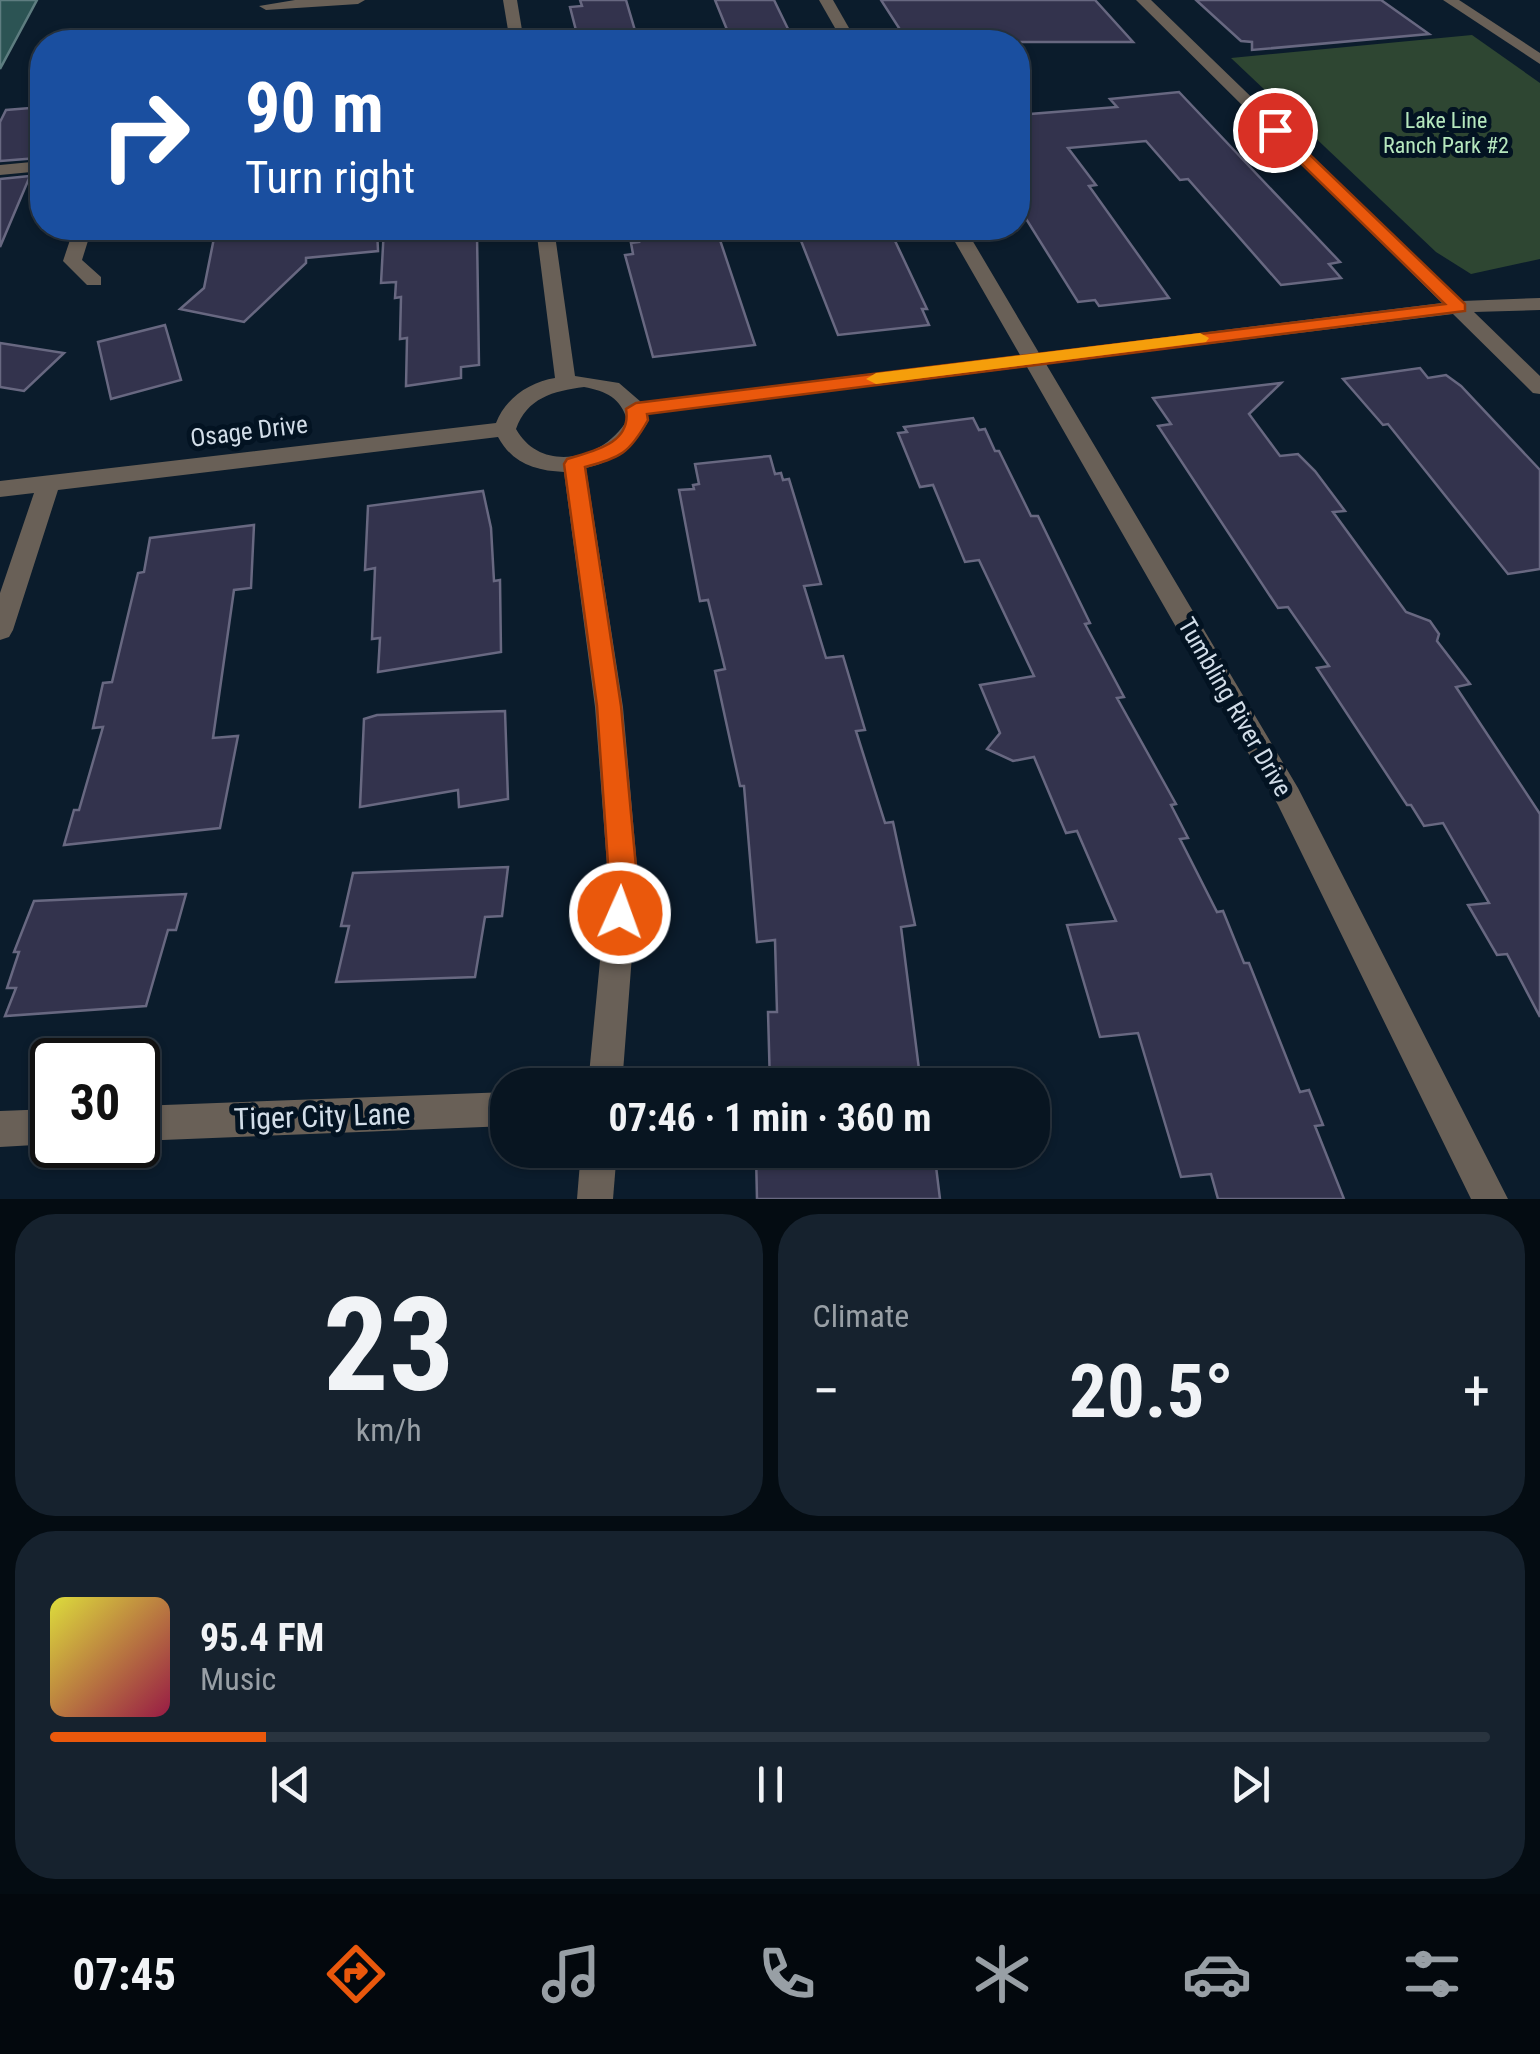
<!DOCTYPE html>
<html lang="en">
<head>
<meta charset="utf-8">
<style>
	:root { --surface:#081521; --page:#16222e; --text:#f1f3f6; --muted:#989fa5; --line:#29343f; --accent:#ea580c }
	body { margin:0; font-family:"Roboto Condensed",sans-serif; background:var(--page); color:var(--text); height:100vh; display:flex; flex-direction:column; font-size:38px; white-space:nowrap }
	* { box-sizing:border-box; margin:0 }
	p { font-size:32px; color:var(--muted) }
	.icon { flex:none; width:55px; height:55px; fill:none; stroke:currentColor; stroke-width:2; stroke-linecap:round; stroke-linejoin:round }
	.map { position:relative; height:1199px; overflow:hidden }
	.side { display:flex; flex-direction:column; gap:15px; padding:15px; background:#040c12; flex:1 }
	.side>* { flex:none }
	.banner { position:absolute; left:30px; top:30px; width:1000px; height:210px; border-radius:40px; box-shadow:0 2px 8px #0004,0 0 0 2px var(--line); background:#1a4fa0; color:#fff; overflow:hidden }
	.speed { position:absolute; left:30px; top:1038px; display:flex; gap:20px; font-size:50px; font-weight:700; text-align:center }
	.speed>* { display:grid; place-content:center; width:130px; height:130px; border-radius:50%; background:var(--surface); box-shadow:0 2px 8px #0004,0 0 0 2px var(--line); line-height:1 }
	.speed .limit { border:5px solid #111; border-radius:15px; background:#fff; color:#111 }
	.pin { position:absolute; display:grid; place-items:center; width:85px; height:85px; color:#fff; margin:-42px; border:5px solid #fff; border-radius:50%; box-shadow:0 2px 10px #0007 }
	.me { position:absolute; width:110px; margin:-55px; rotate:2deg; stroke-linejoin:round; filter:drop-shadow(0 0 8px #0008) }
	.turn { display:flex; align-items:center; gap:35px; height:210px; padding:0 50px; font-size:45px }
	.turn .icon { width:130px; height:130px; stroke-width:2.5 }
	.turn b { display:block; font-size:70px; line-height:85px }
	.big { font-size:75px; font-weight:700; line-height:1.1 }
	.side .widget { flex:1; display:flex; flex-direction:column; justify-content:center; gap:15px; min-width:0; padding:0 35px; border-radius:40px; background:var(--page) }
	.side .dial { align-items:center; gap:0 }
	.dial b { font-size:130px; line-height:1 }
	.song { display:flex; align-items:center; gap:30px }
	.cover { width:120px; height:120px; border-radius:15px; background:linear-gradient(135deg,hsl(60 70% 55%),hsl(340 70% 35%)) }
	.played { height:10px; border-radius:5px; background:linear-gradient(90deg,var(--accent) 15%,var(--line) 15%) }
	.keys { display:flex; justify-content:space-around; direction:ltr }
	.heat { display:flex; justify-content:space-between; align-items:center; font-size:55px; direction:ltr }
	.side .tiles { flex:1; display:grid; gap:15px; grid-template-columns:1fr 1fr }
	.widget:last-child { grid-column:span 2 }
	.trip { position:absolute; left:490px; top:1068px; width:560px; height:100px; border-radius:40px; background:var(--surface); box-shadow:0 2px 8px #0004,0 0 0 2px var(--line); font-weight:700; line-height:100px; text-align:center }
	.tabs { display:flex; height:160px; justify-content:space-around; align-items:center; background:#03080d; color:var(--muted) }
	.tabs .icon { width:70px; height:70px }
	.tabs .on { color:var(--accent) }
	.tabs b { font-size:45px; color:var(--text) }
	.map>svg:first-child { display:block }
</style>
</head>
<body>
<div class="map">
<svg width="1540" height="1199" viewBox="0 0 1540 1199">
	<rect width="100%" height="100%" fill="#0b1c2c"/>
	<polygon fill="#2e4632" points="1472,35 1540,83 1540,259 1471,274 1436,252 1231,58"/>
	<polygon fill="#2c5454" stroke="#5e7d80" stroke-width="2.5" points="0,0 37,0 0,69"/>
	<g fill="#33334d" stroke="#686881" stroke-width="2.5">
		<polygon points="580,0 626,0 636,34 626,35 628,42 579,42 570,7 582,6"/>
		<polygon points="715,0 774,0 790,33 791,42 732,42"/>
		<polygon points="881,0 1095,0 1133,42 908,42"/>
		<polygon points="1196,0 1381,0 1429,34 1252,50 1252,42 1241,41"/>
		<polygon points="1179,92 1340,262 1329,264 1341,278 1281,285 1188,179 1180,180 1146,141 1068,148 1096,185 1089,186 1169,298 1099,306 1095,300 1078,302 1018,206 1018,115 1117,107 1110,99"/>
		<polygon points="42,107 42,147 38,158 0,161 0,122 6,110"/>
		<polygon points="30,176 0,247 0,179"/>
		<polygon points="216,228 377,228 378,251 306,258 306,263 244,322 180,309 204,288"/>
		<polygon points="384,228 471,228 471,234 477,234 479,365 461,367 461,378 406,386 407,338 400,339 401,297 395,298 396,282 381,283"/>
		<polygon points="635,228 716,228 755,345 653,357 625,255 633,254 631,243 639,242"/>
		<polygon points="796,228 889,228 927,309 922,309 929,325 838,335"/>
		<polygon points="165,325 181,380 111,399 98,342"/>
		<polygon points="0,343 64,353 24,391 0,387"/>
		<polygon points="1420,368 1428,378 1446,375 1461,386 1540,470 1540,569 1508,574 1388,424 1383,425 1343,379"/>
		<polygon points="1281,383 1249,414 1280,456 1298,454 1315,471 1345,511 1333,512 1406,612 1430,621 1439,634 1437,641 1470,684 1456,687 1540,814 1540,1017 1507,954 1497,955 1468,905 1489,903 1443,823 1424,826 1411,805 1407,805 1317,668 1329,666 1288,607 1278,608 1158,426 1171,424 1153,398"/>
		<polygon points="973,418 979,430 985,429 995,451 999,451 1031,516 1038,516 1090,623 1085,624 1124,697 1117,698 1176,804 1171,805 1188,838 1180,839 1217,912 1223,911 1244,963 1249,963 1300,1092 1309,1090 1323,1125 1315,1126 1344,1199 1218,1199 1211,1174 1181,1177 1138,1033 1100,1037 1067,925 1116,921 1077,831 1066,833 1034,757 1013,761 987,749 1000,733 980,685 1034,676 979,560 965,562 933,485 920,487 898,433 907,432 904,427"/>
		<polygon points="770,456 775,474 781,473 783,480 789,479 821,584 804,586 826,658 843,656 865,730 856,731 885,823 893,822 915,925 901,927 921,1085 770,1085 768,1012 777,1012 775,940 757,942 744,786 740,786 715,671 725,669 708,600 700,601 679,490 694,489 693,485 699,484 695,464"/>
		<polygon points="483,491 491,528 494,581 500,580 501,652 378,672 380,638 372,639 375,568 365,570 368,506"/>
		<polygon points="254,525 251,588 234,590 213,738 238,736 220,828 64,845 74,810 79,810 103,727 93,728 103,683 112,682 138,573 144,572 150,538"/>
		<polygon points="505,711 508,799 459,807 458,790 360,807 364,719 377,715"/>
		<polygon points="508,867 502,916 485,917 475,977 336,982 349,926 341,926 353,873"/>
		<polygon points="186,894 176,930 168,930 146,1006 5,1016 16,988 7,988 19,952 14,952 34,901"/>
		<polygon points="934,1150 940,1199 757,1199 756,1154"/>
	</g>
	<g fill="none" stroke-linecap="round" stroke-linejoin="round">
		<g fill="#696057" fill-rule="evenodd">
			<polygon points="295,0 365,0 358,4 266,10 259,6"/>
			<polygon points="503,0 517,0 524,42 510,42"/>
			<polygon points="819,0 833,0 857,42 843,42"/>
			<path d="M1136,0H1151L1462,301L1540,298V310L1474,312L1540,376V394L1533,393L1453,314L1046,364L1298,788L1508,1199H1471L1278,805L1027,367L647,414L649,420C634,447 616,461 586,468L623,707L638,878L622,1085H588L608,878L595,707L564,472C535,471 512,463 498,437L58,490L13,630L9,637L0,640V593L34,493L0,497V481L496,423C505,399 529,382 555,378L536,228H554L575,376L619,383L641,402L1020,355L947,228H965L1039,353L1442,303ZM584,387C606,391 621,398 627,420C604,460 541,474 516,429C527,398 553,391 584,387Z"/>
			<polygon points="1443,0 1459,0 1540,53 1540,64"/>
			<polygon points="42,161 42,171 0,175 0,165"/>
			<polygon points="74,228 92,228 82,260 101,277 101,285 87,285 63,261"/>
			<polygon points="508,1092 508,1126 138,1141 138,1106"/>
			<polygon points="52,1109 52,1144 0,1147 0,1111"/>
			<polygon points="581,1150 617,1150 613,1199 577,1199"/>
		</g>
	</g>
	<path fill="#ea580c" stroke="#983908" stroke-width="2.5" d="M1270,126H1280L1465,304V311L647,414L648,420C629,454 621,457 585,467L621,706L637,878L630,922L620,926L610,922L606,913L609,878L597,706L564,464L567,459C593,451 632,444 626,409L636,403L1445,304L1270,133Z"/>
	<polygon fill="#f59e0b" points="1200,333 1209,338 1206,342 876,384 866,379 876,373"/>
	<g text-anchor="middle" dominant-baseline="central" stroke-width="10" stroke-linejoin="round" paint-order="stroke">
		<g font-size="22" fill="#b6e7be" stroke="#031322">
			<text x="1446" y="120">Lake Line<tspan x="1446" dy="25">Ranch Park #2</tspan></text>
		</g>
		<g font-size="25" fill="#d2dde8" stroke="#031322">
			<text transform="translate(249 431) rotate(-7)">Osage Drive</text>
			<text transform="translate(1235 707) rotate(60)">Tumbling River Drive</text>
		</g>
		<g font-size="30" fill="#d2dde8" stroke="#031322">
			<text transform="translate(322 1116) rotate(-2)">Tiger City Lane</text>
		</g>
	</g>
</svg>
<div class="speed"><div class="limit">30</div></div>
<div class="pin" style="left:1275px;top:130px;background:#d93025"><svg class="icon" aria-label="arrive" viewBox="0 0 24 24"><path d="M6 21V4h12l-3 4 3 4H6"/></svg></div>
<svg class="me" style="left:620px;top:913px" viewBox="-20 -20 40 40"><circle r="17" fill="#ea580c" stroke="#fff" stroke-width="3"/><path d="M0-11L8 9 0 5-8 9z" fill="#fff"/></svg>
<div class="trip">07:46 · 1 min · 360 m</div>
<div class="banner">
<div class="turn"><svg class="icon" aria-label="right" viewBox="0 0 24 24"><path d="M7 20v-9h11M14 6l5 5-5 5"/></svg><div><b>90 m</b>Turn right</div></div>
</div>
</div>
<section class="side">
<div class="tiles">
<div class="widget dial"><b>23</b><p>km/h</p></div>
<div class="widget"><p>Climate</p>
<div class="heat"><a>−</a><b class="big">20.5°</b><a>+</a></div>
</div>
<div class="widget">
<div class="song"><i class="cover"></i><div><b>95.4 FM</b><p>Music</p></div></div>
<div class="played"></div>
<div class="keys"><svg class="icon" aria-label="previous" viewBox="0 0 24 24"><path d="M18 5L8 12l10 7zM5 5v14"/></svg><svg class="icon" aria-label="pause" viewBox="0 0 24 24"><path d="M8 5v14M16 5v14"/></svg><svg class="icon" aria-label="next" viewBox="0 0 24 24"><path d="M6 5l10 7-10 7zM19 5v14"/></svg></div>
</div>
</div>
</section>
<nav class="tabs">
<b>07:45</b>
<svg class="icon on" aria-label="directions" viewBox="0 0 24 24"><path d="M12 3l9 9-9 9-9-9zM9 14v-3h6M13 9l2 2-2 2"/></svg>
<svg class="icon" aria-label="music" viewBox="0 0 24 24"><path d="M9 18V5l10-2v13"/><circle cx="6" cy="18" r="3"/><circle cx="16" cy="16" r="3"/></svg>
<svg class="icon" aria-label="phone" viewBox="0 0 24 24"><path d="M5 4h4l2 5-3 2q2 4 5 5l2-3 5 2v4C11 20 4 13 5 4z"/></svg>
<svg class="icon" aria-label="climate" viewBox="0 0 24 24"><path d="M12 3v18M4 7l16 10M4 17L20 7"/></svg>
<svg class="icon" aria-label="car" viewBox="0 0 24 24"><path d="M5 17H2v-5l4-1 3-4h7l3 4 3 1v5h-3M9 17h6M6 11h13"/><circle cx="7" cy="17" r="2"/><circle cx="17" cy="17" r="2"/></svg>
<svg class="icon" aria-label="filters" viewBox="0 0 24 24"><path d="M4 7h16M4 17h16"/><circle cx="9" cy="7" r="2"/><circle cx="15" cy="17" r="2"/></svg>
</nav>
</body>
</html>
